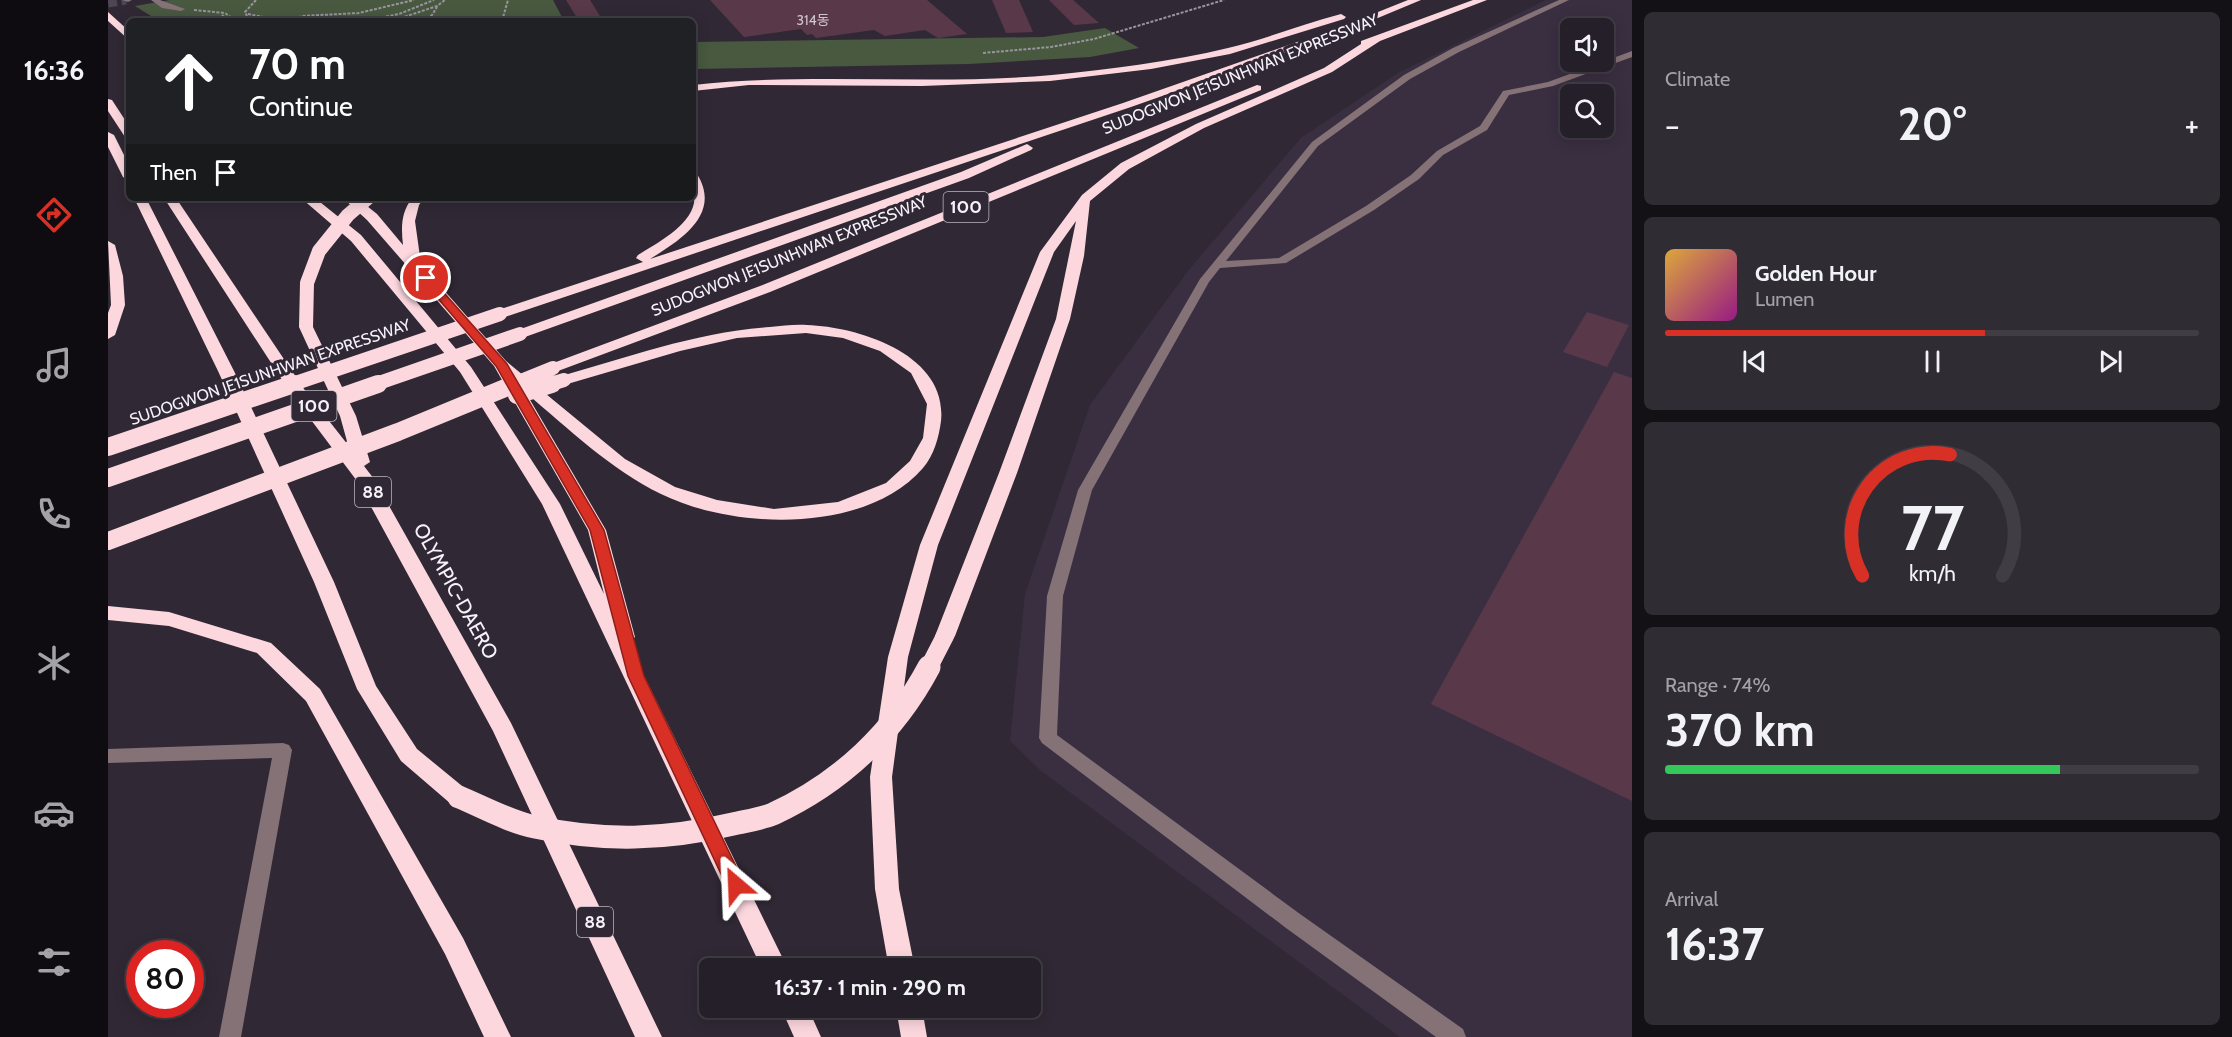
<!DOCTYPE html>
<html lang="en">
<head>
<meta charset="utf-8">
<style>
	:root { --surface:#241f28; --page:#302c34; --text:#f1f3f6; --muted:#a3a2a8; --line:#413d45; --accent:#d93025 }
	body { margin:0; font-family:Cabin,"Noto Sans KR",sans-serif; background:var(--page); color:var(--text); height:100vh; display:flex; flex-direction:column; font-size:22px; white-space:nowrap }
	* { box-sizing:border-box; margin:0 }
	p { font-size:20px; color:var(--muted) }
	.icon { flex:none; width:33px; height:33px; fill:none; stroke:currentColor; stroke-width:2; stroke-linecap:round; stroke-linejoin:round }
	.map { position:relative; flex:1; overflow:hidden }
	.details { display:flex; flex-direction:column; gap:12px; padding:12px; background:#141116; width:600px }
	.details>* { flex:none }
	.top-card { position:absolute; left:18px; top:18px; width:570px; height:183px; border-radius:9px; box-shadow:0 3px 15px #0003,0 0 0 2px var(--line); background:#202124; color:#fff; overflow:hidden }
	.tools { position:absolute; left:1452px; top:18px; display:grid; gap:12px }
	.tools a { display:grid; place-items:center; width:54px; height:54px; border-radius:9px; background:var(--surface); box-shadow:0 3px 15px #0003,0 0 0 2px var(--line); font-size:30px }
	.speed { position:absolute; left:18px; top:940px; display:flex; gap:12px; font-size:30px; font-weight:700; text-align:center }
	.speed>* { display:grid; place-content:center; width:78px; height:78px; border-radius:50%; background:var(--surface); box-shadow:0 3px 15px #0003,0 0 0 2px var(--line); line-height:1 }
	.speed .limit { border:9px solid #d22; background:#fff; color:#111 }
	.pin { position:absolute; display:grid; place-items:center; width:51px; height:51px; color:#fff; margin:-26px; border:3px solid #fff; border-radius:50%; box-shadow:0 2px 6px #0007 }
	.me { position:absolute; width:66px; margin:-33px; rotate:334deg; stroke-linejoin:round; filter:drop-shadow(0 0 4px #0008) }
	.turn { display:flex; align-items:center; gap:21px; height:126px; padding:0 24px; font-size:27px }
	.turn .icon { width:78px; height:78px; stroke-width:2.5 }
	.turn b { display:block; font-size:42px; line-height:51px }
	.then { display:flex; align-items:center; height:57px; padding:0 24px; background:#0003; gap:12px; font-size:22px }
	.big { font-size:45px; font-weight:800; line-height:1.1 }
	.details .card { flex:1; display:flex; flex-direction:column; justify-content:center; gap:9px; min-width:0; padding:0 21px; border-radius:9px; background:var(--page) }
	.details .dial { align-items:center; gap:0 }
	.dial svg { height:156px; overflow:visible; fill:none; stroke:var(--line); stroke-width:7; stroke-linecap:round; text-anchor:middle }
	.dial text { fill:var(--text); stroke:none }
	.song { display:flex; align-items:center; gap:18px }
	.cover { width:72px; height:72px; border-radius:9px; background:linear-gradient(135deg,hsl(40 70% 55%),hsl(310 70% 35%)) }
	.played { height:6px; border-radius:3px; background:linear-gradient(90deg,var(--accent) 60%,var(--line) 60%) }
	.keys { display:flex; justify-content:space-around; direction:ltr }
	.heat { display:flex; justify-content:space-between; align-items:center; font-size:33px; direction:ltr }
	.charge { height:9px; border-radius:4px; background:linear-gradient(90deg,#34c759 74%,var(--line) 0) }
	.trip { position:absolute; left:591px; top:958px; width:342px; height:60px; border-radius:9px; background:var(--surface); box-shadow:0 3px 15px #0003,0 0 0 2px var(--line); font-weight:800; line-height:60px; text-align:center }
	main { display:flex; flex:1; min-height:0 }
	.dock { display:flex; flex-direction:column; width:108px; justify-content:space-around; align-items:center; background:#0e0c10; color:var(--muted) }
	.dock .icon { width:42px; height:42px }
	.dock .on { color:var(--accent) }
	.dock b { font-size:27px; color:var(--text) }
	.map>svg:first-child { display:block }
</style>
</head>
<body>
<main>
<nav class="dock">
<b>16:36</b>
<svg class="icon on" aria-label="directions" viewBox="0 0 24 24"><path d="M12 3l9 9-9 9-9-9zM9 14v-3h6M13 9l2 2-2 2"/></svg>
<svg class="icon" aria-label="music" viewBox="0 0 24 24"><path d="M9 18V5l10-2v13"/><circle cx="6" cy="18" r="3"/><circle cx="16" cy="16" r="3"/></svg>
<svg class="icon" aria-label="phone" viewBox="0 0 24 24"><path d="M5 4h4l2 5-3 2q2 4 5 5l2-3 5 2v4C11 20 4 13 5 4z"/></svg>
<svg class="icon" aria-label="climate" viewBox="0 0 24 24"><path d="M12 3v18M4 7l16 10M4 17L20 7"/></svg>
<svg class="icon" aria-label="car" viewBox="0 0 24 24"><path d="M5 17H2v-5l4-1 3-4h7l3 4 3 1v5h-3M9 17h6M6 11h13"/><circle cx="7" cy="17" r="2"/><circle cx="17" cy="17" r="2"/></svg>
<svg class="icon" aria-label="filters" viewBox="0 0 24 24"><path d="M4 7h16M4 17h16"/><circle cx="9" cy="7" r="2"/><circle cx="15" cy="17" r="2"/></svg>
</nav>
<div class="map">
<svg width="1524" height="1037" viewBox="0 0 1524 1037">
	<rect width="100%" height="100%" fill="#302935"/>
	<path fill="#3a2f41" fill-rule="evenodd" d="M1438,0H1524V1037H1292L932,770L902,741L917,594L982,405L1080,271L1193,138L1290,73ZM1462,28H1496V62H1462ZM1462,94H1496V128H1462Z"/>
	<g fill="#485940">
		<polygon points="62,0 445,0 456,21 51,21 27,6"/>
		<polygon points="997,28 1031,48 982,57 860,64 585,69 585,42 935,37"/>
	</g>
	<g fill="#593949">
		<polygon points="458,0 482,0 495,21 471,21"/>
		<polygon points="602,0 819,0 859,34 830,38 817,30 777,36 766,30 708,38 704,34 699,35 693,29 636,37"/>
		<polygon points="884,0 911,0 925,32 898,33"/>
		<polygon points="941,0 965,0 991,23 966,25"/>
		<polygon points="1479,312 1521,325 1499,367 1455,352"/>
		<polygon points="1506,372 1524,378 1524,801 1323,704"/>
	</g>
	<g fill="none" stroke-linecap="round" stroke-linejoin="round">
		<polyline stroke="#4e4753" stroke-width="9" stroke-dasharray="9 4.5" stroke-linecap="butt" points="0,3 18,0"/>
		<g stroke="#9a949e" stroke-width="2" stroke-dasharray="3 1.5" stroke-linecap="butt">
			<polyline points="148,0 137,12 139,16 151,21"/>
			<polyline points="86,10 117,13 128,21"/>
			<polyline points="140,14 176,21"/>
			<polyline points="114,15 121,21"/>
			<polyline points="182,21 194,16 251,13 306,0"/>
			<polyline points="256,21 291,14 326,0"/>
			<polyline points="284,21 329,6 337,0"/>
			<polyline points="315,21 324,15 329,7"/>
			<polyline points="394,21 400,0"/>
			<polyline points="875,53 943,47 986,39 1116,0"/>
		</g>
		<g fill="#857276" fill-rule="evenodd">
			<polygon points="14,0 24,0 20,2"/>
			<polygon points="43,0 52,0 77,9 73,11 54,8"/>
			<polygon points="1451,0 1461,0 1351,52 1302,79 1210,146 1118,261 1171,258 1258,206 1303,175 1329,151 1372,126 1395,91 1440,82 1524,51 1524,57 1445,86 1401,95 1379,130 1335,155 1311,179 1266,210 1178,263 1112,268 1101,282 984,490 955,596 949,735 1192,914 1355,1029 1358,1037 1328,1037 1178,928 934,743 931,738 939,596 970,490 1092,279 1204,142 1296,75 1345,48"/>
			<polygon points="175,743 181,745 184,750 133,1037 111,1037 164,758 0,763 0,749"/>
		</g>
		<g fill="#fcd7de" fill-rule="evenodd">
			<path d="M1300,0H1313L1241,30L1023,107L397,317H387L385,314L387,311L535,262L528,258L530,255C549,243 581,227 586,203C587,194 585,183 585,173L589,174C614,214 573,240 542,259L1015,103L1235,26Z"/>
			<polygon points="1365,0 1379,0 1272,41 1224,72 1096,128 1021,169 982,201 976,256 962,319 909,473 847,636 844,641 837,643 830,641 827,636 891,473 948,319 968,221 946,252 830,545 800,657 784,777 791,889 807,969 781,969 767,889 762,777 780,657 812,545 932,252 974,195 1013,163 1088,124 1216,68 1253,44 1253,41"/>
			<polygon points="0,12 21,31 21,40 0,21"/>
			<path d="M1233,14L1238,17L1236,19L1122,54L1043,69L942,81L814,86L641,85L585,91V85C704,72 825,86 944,75C1003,69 1062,62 1120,48C1158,39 1195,24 1233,14Z"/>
			<polygon points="1149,85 1153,86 1153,90 662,292 450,371 440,371 437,368 440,365 652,286"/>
			<polygon points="0,99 4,100 21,126 21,138 17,137 0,111"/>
			<polygon points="0,132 6,135 21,165 21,181 15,177 0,147"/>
			<polygon points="919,144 925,148 923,150 861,178 417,337 412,338 405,334 407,331 853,172"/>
			<polygon points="26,198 38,198 126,371 226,582 268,686 309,749 359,790 362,797 359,804 351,807 343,804 293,761 249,689 206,582 110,371"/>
			<polygon points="56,198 68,198 196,389 240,445 232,416 191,327 192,283 199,279 206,283 205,327 248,416 262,462 256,466 266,479 403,723 554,1037 527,1037 385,731 249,481 182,392"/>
			<path d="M193,198H207L253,235L363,367L452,504L496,594L480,530L386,366L259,220L235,198H249L269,214L295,245C293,227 293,213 304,198H316L311,205L307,221L313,264L398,361L517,459L567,487L609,500L666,509L730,502L778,483L802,461L815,438L819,404L803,373L772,351L735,338L698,333L629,338L572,351L456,385L448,380L450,377C520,357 589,332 662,327C674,326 687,324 699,325C752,327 840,355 833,421C831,437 826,455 815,468C758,534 626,530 553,494C502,469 461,429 418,393L498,530L527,637L520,643L680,969H654L434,504L352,372L243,241Z"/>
			<polygon points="0,241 7,245 15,276 17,305 7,335 0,339 0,313 3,305"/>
			<polygon points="0,606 61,612 163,643 212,689 355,938 403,1037 376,1037 337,954 198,701 149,653 61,626 0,620"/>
			<polygon points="673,1008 700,1008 713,1037 686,1037"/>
			<polygon points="788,1008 814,1008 819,1037 793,1037"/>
		</g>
		<g stroke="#fcd7de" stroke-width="14">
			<polyline points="199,283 211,251 240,215 260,198"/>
			<polyline points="182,385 392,314"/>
			<polyline points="265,385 412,334"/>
			<polyline points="403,385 445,368"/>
			<polyline points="440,385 456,380"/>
		</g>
		<g stroke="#fcd7de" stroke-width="18">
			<polyline points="409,395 444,384"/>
			<polyline points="0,447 186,384"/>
			<polyline points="0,478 270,384"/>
			<polyline points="0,541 290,432 407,384"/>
			<polyline points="820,669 837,636"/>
		</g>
		<path stroke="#fcd7de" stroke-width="23" d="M351,797C375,807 402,822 427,827C496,842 557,840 625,824C638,821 653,819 665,814C732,783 786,733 821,667"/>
	</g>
	<polygon fill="#d93025" stroke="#8d1f18" stroke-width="1.5" points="318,275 321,276 399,364 496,530 536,676 637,885 634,891 628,894 621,891 520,676 482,530 388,366 314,280 314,276"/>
	<g text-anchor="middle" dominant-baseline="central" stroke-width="6" stroke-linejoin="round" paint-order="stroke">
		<g font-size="14" fill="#d0c4ce">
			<text x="705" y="20">314동</text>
		</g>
		<g font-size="16" fill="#f7f2fa" stroke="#302935">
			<text transform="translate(1132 74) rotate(-22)">SUDOGWON JE1SUNHWAN EXPRESSWAY</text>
			<text transform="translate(681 256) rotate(-22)">SUDOGWON JE1SUNHWAN EXPRESSWAY</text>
			<text transform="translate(162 372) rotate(-19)">SUDOGWON JE1SUNHWAN EXPRESSWAY</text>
		</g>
		<g fill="#302935" stroke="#bbb6bf" stroke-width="1.5">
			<rect x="835.5" y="192" width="45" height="30" rx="4.5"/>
			<rect x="183.5" y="391" width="45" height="30" rx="4.5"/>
			<rect x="247" y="477" width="36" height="30" rx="4.5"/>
			<rect x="469" y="907" width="36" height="30" rx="4.5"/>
		</g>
		<g font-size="18" font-weight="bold" fill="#f7f2fa">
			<text x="858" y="207">100</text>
			<text x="206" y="406">100</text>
			<text x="265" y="492">88</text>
			<text x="487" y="922">88</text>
		</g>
		<g font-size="20" fill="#f7f2fa" stroke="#302935">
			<text transform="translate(348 591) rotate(61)">OLYMPIC-DAERO</text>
		</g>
	</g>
</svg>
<div class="tools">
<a><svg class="icon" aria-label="sound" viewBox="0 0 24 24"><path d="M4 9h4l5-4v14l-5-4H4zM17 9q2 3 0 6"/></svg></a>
<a><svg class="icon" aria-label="search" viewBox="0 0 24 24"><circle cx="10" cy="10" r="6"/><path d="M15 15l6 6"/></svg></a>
</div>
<div class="speed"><div class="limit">80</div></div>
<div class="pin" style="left:318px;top:278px;background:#d93025"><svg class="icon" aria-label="arrive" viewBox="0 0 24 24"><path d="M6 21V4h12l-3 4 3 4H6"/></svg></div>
<svg class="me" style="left:628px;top:885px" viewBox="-20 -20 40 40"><path d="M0-17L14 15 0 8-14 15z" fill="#d93025" stroke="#fff" stroke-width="4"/></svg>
<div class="trip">16:37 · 1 min · 290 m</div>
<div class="top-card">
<div class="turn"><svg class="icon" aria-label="ahead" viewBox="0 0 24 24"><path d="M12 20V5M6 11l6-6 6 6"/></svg><div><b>70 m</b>Continue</div></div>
<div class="then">Then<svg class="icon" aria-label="arrive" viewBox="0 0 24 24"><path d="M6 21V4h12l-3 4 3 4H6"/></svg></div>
</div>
</div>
<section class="details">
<div class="card"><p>Climate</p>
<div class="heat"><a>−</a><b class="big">20°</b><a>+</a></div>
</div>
<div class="card">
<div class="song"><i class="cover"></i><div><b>Golden Hour</b><p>Lumen</p></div></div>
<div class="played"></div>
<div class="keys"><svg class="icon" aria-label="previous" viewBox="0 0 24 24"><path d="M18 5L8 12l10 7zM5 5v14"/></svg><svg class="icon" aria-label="pause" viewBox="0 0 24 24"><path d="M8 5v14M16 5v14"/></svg><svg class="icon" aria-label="next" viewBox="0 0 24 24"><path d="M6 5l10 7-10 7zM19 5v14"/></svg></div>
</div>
<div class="card dial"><svg viewBox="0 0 100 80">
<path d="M14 69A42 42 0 1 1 86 69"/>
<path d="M14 69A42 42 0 0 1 59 7" stroke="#d93025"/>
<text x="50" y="56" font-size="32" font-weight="700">77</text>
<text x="50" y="72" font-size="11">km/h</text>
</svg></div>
<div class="card"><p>Range · 74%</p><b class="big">370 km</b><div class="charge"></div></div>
<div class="card"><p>Arrival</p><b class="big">16:37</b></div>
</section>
</main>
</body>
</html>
